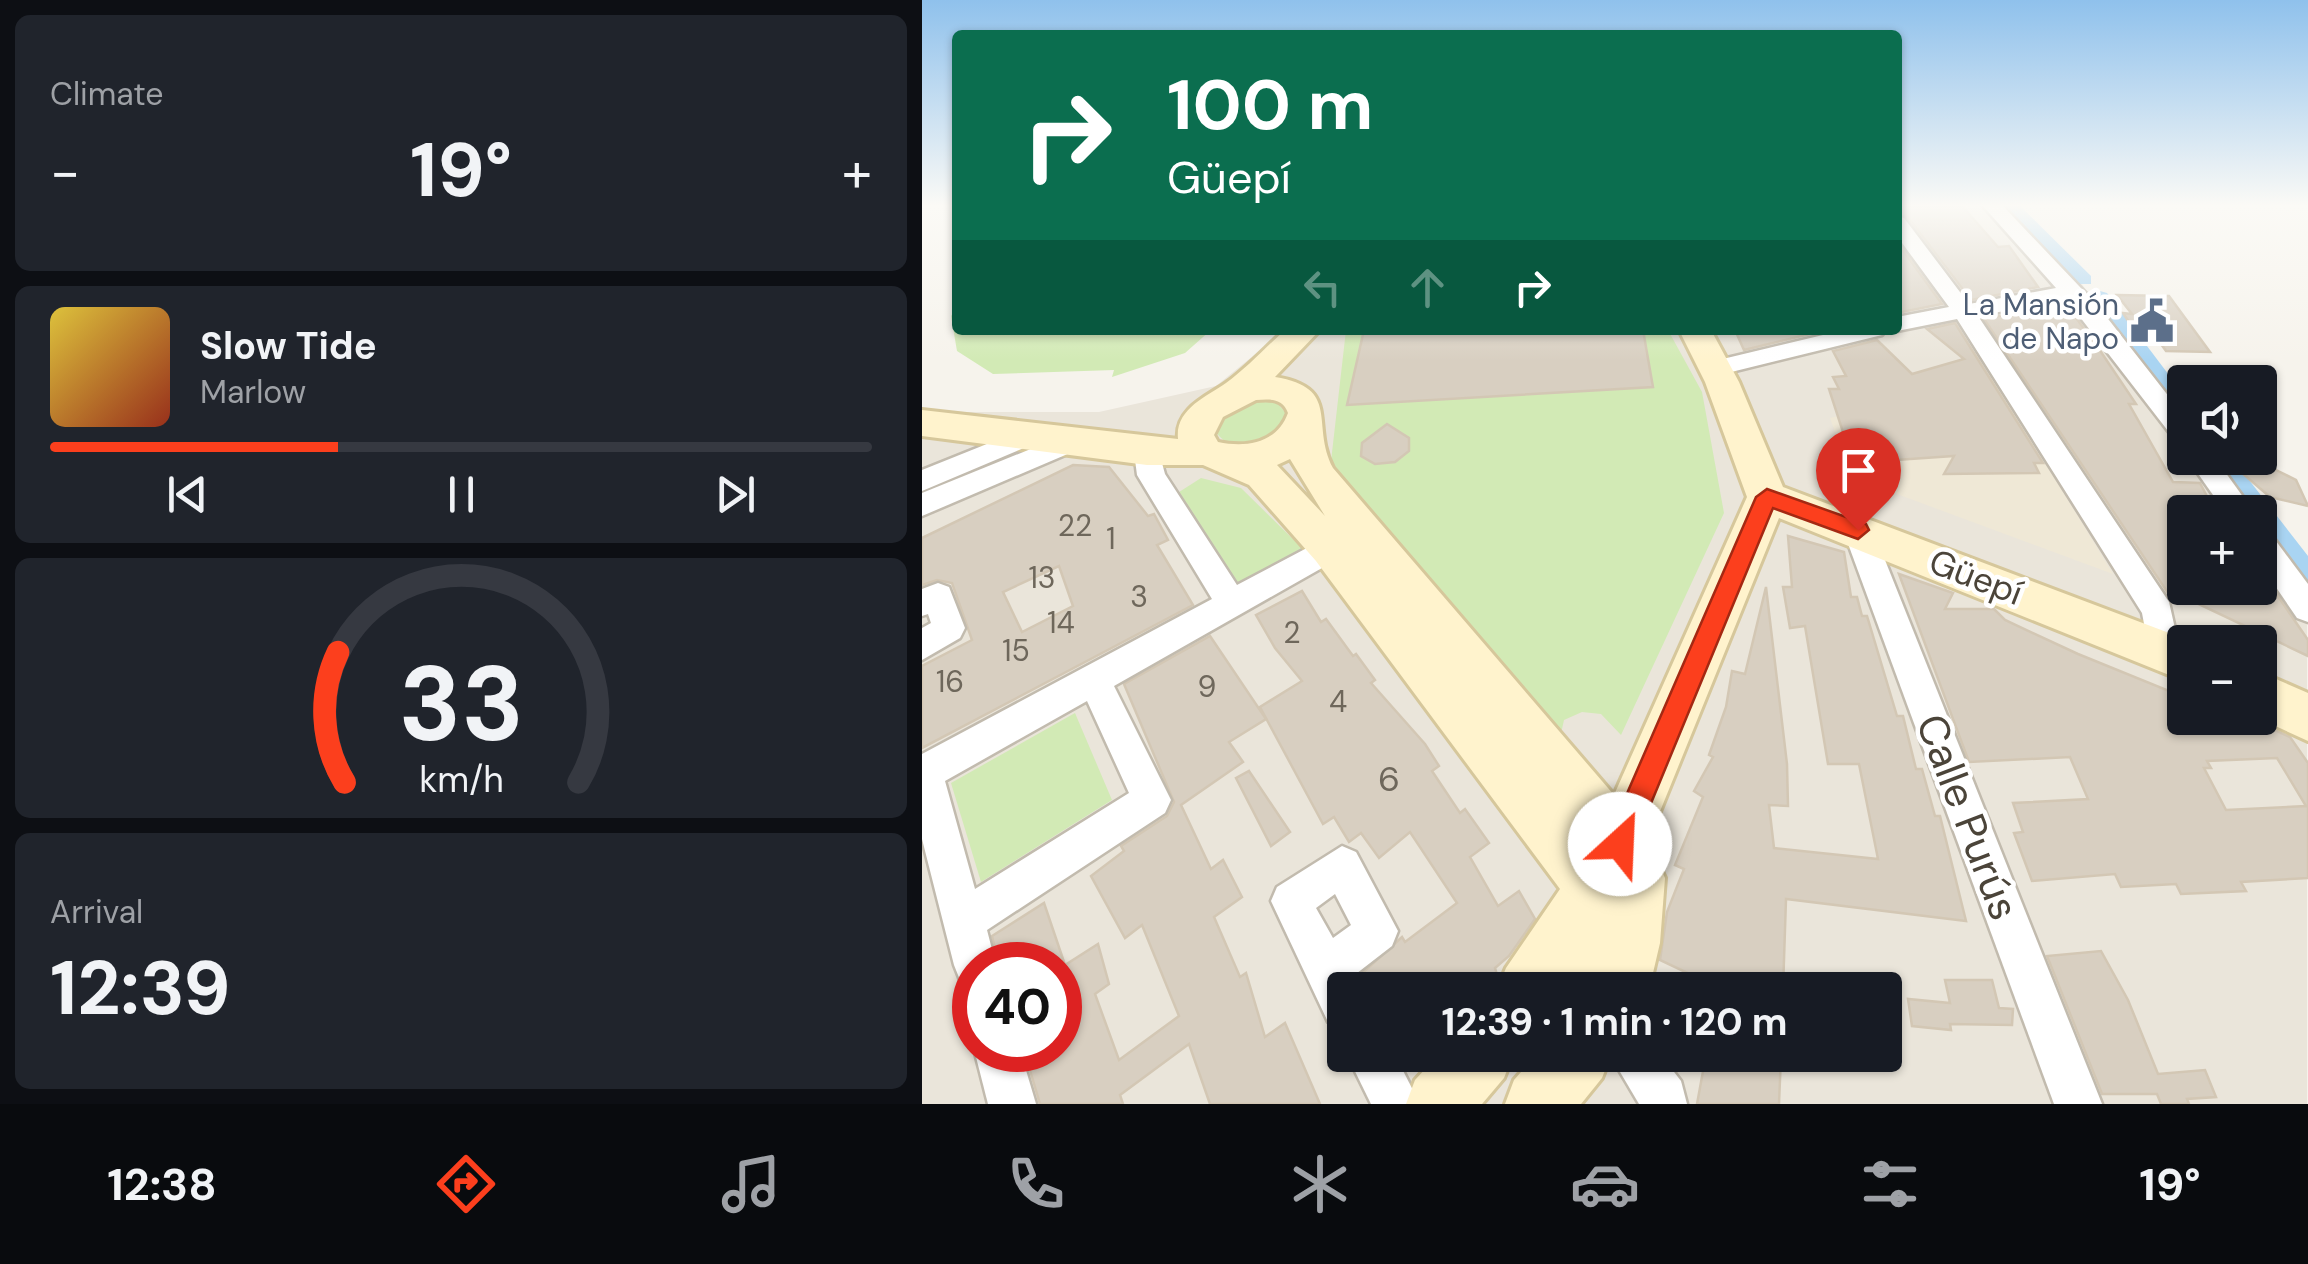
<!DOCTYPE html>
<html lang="en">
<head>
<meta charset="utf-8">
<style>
	:root { --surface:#171b24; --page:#20242c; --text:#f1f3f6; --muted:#9ea1a6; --line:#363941; --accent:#fc3f1d }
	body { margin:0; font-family:"DM Sans",sans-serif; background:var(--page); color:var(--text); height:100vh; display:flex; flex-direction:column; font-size:38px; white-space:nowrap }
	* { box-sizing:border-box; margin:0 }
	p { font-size:32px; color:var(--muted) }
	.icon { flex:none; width:55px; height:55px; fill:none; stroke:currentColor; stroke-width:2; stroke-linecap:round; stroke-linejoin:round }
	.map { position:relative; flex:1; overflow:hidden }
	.details { display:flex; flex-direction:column; gap:15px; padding:15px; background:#0d0f14; width:922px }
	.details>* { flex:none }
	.hud { position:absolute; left:30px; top:30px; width:950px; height:305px; border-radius:10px; box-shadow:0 2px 8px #0004; background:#0b6e4f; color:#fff; overflow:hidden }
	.tools { position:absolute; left:1245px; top:365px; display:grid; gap:20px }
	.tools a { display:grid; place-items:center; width:110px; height:110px; border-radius:10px; background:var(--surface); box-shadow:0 2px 8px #0004; font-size:50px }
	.speed { position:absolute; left:30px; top:942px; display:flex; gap:20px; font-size:50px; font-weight:700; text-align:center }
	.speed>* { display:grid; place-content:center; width:130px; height:130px; border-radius:50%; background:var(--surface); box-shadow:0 2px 8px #0004; line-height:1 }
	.speed .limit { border:15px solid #d22; background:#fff; color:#111 }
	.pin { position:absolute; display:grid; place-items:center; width:85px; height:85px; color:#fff; margin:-102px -42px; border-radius:50% 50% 50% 0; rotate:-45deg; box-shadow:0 0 10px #0007 }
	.pin .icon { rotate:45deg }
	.me { position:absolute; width:110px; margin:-55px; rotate:25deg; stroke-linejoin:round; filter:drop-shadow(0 0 8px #0008) }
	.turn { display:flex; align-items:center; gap:35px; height:210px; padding:0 50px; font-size:45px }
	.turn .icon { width:130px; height:130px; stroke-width:2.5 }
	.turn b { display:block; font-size:70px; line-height:85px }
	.lanes { display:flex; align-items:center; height:95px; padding:0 50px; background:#0003; justify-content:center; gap:50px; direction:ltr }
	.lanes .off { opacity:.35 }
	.big { font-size:75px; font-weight:700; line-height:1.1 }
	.details .tile { flex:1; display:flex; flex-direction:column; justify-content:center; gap:15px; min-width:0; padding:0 35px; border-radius:15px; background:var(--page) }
	.details .dial { align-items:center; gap:0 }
	.dial svg { height:260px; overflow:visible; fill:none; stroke:var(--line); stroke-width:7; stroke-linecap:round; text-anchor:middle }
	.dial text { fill:var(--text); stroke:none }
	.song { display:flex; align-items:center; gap:30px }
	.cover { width:120px; height:120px; border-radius:15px; background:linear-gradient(135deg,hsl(50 70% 55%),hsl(10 70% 35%)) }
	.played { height:10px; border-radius:5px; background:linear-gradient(90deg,var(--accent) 35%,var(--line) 35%) }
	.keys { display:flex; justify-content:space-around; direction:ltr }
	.heat { display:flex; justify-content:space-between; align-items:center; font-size:55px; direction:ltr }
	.trip { position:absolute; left:405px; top:972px; width:575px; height:100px; border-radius:10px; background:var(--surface); box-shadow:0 2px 8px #0004; font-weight:700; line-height:100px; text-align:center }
	.dock { display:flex; height:160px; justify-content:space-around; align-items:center; background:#090b0e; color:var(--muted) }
	.dock .icon { width:70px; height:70px }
	.dock .on { color:var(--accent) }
	.dock b { font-size:45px; color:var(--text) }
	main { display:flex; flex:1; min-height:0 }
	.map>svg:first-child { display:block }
</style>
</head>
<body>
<main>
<section class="details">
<div class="tile"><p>Climate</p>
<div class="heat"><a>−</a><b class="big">19°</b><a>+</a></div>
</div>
<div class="tile">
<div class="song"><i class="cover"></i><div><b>Slow Tide</b><p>Marlow</p></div></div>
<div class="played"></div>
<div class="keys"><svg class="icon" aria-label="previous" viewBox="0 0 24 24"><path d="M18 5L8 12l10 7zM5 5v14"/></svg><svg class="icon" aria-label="pause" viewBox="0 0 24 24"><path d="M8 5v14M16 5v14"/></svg><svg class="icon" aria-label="next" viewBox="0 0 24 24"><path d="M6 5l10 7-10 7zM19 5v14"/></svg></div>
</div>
<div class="tile dial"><svg viewBox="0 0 100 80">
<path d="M14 69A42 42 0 1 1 86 69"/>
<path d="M14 69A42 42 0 0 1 12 29" stroke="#fc3f1d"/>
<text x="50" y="56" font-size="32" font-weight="700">33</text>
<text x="50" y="72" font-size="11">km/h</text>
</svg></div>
<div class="tile"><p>Arrival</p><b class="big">12:39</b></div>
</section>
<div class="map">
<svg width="1386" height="1104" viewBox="0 0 1386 1104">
	<rect width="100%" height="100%" fill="#f6f3ec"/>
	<path fill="#eae5da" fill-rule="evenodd" d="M975,206H1082L1159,283L1262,423V458H1288L1329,512H1262V588H1338V524L1385,588V1104H0V412H177L294,386L363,330H975ZM1262,642H1338V718H1262ZM52,965H138V1050H52ZM422,990H962V1055H422Z"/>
	<polygon fill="#efe8d6" points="1072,378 1191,574 929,477 908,418"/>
	<g fill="#d2eab5">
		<polygon points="35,307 35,330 289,330 263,353 190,377 192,370 71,374 35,351 29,316"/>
		<polygon points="424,330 746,330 780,392 802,513 699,735 679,714 660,712 642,720 638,738 408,470"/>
		<path d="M335,400L354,402L364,413C360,442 311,459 294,432L298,418Z"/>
		<polygon points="279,478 319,488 383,551 313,585 254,494"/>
		<polygon points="153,713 190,800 59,882 29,783"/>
	</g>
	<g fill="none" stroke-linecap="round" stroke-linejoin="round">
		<g fill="#a9d4f2" fill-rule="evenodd">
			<polygon points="1079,206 1098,206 1169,276 1169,284 1155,284"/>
			<polygon points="1178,291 1185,293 1262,395 1262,419 1254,417 1168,297"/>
			<polygon points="1285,458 1310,458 1386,556 1386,589 1376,586 1338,532 1338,512 1323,512"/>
		</g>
	</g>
	<g fill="#d8cfc1" stroke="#d3c7b4" stroke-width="2.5" fill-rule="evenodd">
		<polygon points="975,206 1040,206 1076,247 1087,246 1116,287 1049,300 985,216 975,213"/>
		<polygon points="975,242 1020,304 975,313"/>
		<polygon points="1195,295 1247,296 1288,352 1244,351 1234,337 1216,336 1201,313 1210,314"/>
		<polygon points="1129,306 1132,311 1149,311 1177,349 1214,404 1207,404 1251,482 1278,483 1293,512 1262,512 1262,588 1351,589 1386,640 1386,656 1262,597 1262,601 1246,593 1062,319"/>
		<polygon points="1033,323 1121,463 1112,463 1117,473 1022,474 1032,456 931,463 907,389 917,389 911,377 924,376 911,351 955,340 990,374 1042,359 1005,329"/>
		<polygon points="442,330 721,330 731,387 425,405"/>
		<polygon points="813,330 888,330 888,334 822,350"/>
		<polygon points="465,424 487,438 487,451 473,462 453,464 439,456 440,443"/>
		<path d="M151,465L187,467L226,516L232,514L246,540L235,545L271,605L0,748V666L50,640L30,583L15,580L0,585V538ZM137,566L151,606L100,632L81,592Z"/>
		<polygon points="1352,469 1374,480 1386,506 1348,497 1319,472"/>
		<polygon points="866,536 922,552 929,597 935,597 940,616 945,616 975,716 981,716 994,769 1000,769 1013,816 1018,816 1044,921 864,899 861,990 769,990 772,976 738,960 745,912 762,869 753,865 781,797 772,791 791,757 787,755 804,707 810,671 823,674 844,587 865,764 866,806 847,805 852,848 956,859 937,764 906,764 883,626 868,628 861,587 870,587"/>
		<path d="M977,574L1031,593L1023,609H1072L1083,620L1156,654L1262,697V718H1327L1368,737L1386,763V878L1319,882L1324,891L1259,894L1254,884L1199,887L1193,874L1110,881L1092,833L1101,832L1091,803L1166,799L1148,757L1047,762ZM1355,758L1384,806L1304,810L1282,768H1289L1285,761Z"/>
		<polygon points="380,591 399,622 404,619 431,656 434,654 453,680 449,683 503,744 517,766 510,771 538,813 543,809 567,843 548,857 576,906 597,891 613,919 587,956 573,968 576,978 560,990 442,990 436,977 480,937 483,942 535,903 488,832 457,858 439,833 427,842 412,817 401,824 338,707 380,681 353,648 334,615"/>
		<polygon points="288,636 344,719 307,742 321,762 259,805 289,869 301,860 320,897 292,917 318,977 324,973 343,1037 363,1023 398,1104 288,1104 267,1044 198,1095 201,1104 118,1104 102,1050 138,1050 138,968 143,965 77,965 70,936 122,903 143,965 176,944 187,984 173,994 197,1060 257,1016 220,925 203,938 169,876 202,851 199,846 245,816 252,802 202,684"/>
		<polygon points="327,771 368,832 349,846 314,778"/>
		<polygon points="1179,951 1206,1000 1236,1074 1283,1070 1294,1097 1265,1099 1267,1104 1239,1104 1235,1094 1180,1094 1125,956"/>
		<polygon points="1023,980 1070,980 1077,1008 1091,1009 1090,1025 1028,1024 1029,1030 990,1026 986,999 1028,1003"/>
		<polygon points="784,1055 859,1055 857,1104 775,1104"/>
	</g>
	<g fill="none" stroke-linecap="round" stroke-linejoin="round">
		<g stroke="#c2bbae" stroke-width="5">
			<g id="street">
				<polygon points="1061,206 1081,206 1176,306 1262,416 1262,443 1253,440 1144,299 1056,316 1247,602 1258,651 1253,661 1241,665 1229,661 1220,613 1035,319 975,331 971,330 975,317 1027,307 975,236 975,216 982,218 1047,304 1134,288"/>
				<polygon points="922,330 964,330 960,335 793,376 781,368 784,363"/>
				<polygon points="107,427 120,436 116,442 0,491 0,470"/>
				<polygon points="153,431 162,433 166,440 162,447 0,516 0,493"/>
				<path d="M225,443L235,445L243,474L315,585L417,531H437L442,539L437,547L192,686L249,800L243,813L65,930L74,965H52V986L38,980L32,965L0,839V754L290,599L215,475L212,452ZM165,701L207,793L53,889L23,781Z"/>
				<polygon points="1265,458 1293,458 1332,512 1303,512"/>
				<polygon points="936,519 946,522 951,530 1180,1104 1132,1104 921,530 926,522"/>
				<polygon points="1338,529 1348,533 1386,584 1386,622 1375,618 1338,564"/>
				<polygon points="16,583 27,587 43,628 38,638 0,660 0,628 9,623 6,614 0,616 0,589"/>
				<path d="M420,846L434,852L476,931L470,946L430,977L437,990H422V1028L406,1022L349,901L355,887ZM413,894L429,925L411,938L394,908Z"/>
				<polygon points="52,1049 98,1050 114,1104 66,1104"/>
				<polygon points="425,1055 473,1055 498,1104 449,1104"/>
				<polygon points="688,1055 739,1055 759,1081 765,1104 717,1104"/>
			</g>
		</g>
		<g stroke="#d6c79b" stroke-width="6">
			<g id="secondary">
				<path d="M363,330H398L353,377C420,388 388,424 411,468L692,795L825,497L783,382L757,330H789L817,382L861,487L1271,642H1262V681L857,518L726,841L743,878L738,943L727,990H575L584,968L638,889L394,561L327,485L281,465H225L0,436V410L256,439C253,409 284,397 304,383C325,368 344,347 363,330ZM334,400C348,399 361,398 366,413C355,443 325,448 296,442L292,435L301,417ZM368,459L403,516L355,465Z"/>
				<polygon points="1338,672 1386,693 1386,741 1336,718"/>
				<polygon points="516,1055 591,1055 582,1078 560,1104 484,1104 493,1080"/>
				<polygon points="614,1055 689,1055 680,1078 659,1104 583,1104 592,1080"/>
			</g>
		</g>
		<use href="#street" fill="#fff" fill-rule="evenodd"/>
		<use href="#secondary" fill="#fff3cd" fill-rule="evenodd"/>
	</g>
	<linearGradient id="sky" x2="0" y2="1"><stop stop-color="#8fc1ec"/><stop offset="0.57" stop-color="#fbfaf6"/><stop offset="1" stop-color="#fbfaf6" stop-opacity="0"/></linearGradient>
	<rect width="1386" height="361" fill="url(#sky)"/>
	<polygon fill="#fc3f1d" stroke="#a42913" stroke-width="2.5" points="845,489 944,524 947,530 936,539 851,508 708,854 698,859 688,854 683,844 834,497"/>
	<defs>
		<g id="civic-bare" transform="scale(3.45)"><path d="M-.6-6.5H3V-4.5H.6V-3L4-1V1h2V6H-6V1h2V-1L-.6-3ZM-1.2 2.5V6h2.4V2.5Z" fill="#5c6f8a" stroke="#fff" stroke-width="2.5" paint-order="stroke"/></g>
	</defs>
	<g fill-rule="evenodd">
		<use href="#civic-bare" x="1230" y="321"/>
	</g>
	<g text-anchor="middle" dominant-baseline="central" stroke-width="9" stroke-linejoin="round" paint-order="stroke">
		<g font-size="30" fill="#4e5e75" stroke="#fff" text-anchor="end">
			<text x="1197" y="304">La Mansión<tspan x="1197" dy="34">de Napo</tspan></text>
		</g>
		<g font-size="30" fill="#6e675b">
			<text x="153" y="525">22</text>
			<text x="189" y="538">1</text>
			<text x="120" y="577">13</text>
			<text x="217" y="596">3</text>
			<text x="139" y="622">14</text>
			<text x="370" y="632">2</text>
			<text x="94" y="650">15</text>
			<text x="28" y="681">16</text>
			<text x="285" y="686">9</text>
			<text x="416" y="701">4</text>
		</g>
		<g font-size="35" fill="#4b4439" stroke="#fff">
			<text transform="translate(1054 577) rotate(21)">Güepí</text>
		</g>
		<g font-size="35" fill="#6e675b">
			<text x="467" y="779">6</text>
		</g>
		<g font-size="42" fill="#4b4439" stroke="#fff">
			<text transform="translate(1046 817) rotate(69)">Calle Purús</text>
		</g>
	</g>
</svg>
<div class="tools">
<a><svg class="icon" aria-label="sound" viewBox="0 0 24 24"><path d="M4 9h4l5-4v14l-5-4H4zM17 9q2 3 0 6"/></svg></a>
<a>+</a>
<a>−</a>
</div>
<div class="speed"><div class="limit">40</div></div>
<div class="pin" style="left:936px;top:530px;background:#d93025"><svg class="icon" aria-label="arrive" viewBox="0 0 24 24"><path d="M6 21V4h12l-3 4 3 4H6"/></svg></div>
<svg class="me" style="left:698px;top:844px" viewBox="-20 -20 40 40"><circle r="19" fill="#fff"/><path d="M0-13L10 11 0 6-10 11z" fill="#fc3f1d"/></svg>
<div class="trip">12:39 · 1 min · 120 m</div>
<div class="hud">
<div class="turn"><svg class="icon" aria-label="right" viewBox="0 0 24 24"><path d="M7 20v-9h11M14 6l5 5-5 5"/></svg><div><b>100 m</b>Güepí</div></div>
<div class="lanes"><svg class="icon off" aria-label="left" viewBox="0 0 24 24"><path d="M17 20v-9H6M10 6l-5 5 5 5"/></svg><svg class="icon off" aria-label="ahead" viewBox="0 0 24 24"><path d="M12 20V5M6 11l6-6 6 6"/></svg><svg class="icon" aria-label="right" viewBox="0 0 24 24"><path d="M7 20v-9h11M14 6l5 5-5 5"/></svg></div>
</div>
</div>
</main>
<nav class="dock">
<b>12:38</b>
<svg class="icon on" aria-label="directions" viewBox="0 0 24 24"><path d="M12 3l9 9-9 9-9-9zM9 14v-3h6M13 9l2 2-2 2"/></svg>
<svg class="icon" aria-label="music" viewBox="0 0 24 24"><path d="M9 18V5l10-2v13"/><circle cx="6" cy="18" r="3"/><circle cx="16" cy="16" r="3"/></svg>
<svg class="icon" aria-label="phone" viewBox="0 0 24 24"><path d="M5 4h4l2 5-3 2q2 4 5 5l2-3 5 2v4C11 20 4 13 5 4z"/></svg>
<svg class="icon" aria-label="climate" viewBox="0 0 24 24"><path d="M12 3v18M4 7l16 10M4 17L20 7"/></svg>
<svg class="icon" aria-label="car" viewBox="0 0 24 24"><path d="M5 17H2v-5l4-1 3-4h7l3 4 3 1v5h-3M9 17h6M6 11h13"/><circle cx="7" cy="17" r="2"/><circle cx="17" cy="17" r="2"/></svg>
<svg class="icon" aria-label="filters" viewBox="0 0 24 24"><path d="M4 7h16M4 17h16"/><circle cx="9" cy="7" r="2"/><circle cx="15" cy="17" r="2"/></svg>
<b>19°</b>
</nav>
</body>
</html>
